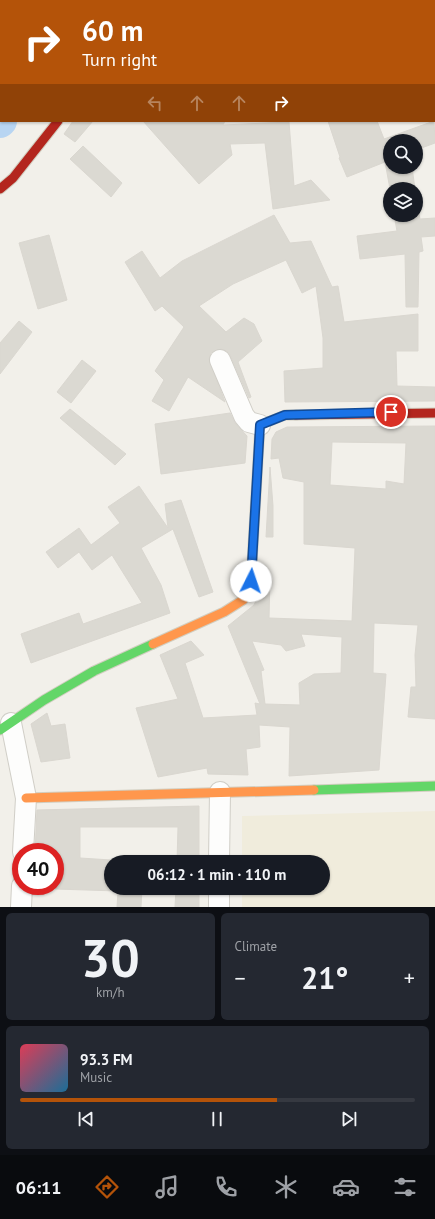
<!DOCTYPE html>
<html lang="en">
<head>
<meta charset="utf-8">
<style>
	:root { --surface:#171b24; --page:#242831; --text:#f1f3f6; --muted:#9ea1a6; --line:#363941; --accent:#b45309 }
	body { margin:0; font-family:"PT Sans",sans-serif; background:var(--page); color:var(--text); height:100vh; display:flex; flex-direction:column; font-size:15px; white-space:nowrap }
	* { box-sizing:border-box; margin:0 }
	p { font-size:13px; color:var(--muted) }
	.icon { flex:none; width:22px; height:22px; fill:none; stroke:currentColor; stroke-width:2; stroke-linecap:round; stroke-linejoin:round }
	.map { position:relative; height:907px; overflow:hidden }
	.side { display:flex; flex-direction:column; gap:6px; padding:6px; background:#0d0f14; flex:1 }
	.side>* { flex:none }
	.top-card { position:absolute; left:0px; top:0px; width:435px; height:122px; box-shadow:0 1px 3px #0004; background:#b45309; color:#fff; overflow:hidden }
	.fabs { position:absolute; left:383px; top:134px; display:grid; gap:8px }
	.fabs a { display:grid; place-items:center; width:40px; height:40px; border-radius:50%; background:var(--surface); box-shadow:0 1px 3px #0004; font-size:20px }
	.speed { position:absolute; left:12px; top:843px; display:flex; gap:8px; font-size:20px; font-weight:700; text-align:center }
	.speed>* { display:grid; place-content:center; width:52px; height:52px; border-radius:50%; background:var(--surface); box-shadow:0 1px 3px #0004; line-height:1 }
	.speed .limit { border:6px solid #d22; background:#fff; color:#111 }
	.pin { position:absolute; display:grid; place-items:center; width:34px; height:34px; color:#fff; margin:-17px; border:2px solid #fff; border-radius:50%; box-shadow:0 1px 4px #0007 }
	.me { position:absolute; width:44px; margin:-22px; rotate:4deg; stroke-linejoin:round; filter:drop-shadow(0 0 3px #0008) }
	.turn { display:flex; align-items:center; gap:14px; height:84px; padding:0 16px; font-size:18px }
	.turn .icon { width:52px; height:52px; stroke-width:2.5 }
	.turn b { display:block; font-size:28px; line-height:34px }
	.lanes { display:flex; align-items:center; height:38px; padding:0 16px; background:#0003; justify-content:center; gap:20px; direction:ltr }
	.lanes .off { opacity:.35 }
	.big { font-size:30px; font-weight:700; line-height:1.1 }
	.side .widget { flex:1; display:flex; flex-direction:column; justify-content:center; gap:6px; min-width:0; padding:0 14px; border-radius:6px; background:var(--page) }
	.side .dial { align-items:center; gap:0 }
	.dial b { font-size:52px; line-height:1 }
	.song { display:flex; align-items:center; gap:12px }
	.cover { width:48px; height:48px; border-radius:6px; background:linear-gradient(135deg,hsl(350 70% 55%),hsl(200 70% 35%)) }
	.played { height:4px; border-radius:2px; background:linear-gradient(90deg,var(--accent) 65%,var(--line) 65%) }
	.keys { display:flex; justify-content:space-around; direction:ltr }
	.heat { display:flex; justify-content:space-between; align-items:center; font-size:22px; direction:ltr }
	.side .tiles { flex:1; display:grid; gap:6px; grid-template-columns:1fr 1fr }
	.widget:last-child { grid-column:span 2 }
	.trip { position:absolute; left:104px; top:855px; width:226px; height:40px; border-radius:20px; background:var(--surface); box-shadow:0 1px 3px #0004; font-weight:700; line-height:40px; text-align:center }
	.menu { display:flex; height:64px; justify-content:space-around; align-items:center; background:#090b0e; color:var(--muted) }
	.menu .icon { width:28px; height:28px }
	.menu .active { color:var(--accent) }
	.menu b { font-size:18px; color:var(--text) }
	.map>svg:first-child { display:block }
</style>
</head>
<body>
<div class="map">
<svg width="435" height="907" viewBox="0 0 435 907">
	<rect width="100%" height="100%" fill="#f2f0ea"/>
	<polygon fill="#f0ecdc" points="435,811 435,907 242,907 242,888 323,888 323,862 242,862 242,816"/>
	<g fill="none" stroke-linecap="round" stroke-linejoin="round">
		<g stroke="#b8d5f2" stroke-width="32">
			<polyline points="63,1 64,0"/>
			<polyline points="0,122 1,121"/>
		</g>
	</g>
	<g fill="#dbd9d2" stroke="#dad7d0" fill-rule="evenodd">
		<polygon points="434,119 435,143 416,150 416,141 390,141 390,167 412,167 415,189 390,189 385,162 347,177 339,158 340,157 328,121 377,121 384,139 434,121"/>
		<polygon points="73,121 93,121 75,142 64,134"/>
		<polygon points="143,121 225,121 223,125 289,122 294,186 311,180 330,200 273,209 265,143 230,144 232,155 199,184"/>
		<polygon points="83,146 122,183 111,197 70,159"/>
		<polygon points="416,193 420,219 435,218 435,236 421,237 423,251 419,252 418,307 406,307 405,254 360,259 357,236 397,231 394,215 416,215"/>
		<polygon points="274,215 290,243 311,241 332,287 338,286 344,322 418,314 418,351 396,351 397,386 435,387 435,401 285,402 284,371 323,368 323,338 316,286 302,293 286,260 233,284 199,306 226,332 244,318 254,324 262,341 238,362 251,397 249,398 230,355 227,351 221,349 211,353 209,359 225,402 188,377 169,411 152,401 164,380 155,371 184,327 162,306 155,311 125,262 142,251 160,278 182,261"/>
		<polygon points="49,235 67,300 38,309 19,243"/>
		<polygon points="19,321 32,332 0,374 0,343"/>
		<polygon points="82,360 96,371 71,403 57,392"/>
		<polygon points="70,409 126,454 115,465 60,418"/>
		<polygon points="230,413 235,423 247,436 245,463 161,474 155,424"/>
		<path d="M435,426V719L408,717L411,687H416L415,655L418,625L374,623L373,673L386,674L379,770L289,776L290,727L259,725L260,747L246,749L248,775L208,774L207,768L158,777L136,708L178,699L160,655L191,641L204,655L185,663L203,718L257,715L255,703L260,704L228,626L254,605L263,586L264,578H270L269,618L352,621L355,548L304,544V482L283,478L279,458L271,459L272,439L276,432L287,427ZM332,442L406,443L404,484L386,481V489L330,485ZM301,634L342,637L341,673L314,674L299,683L300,705L265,704L261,671L264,670L252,641L281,645L286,651L305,646Z"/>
		<polygon points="270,467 273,506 273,537 266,537"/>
		<polygon points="139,486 168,528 165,504 181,500 213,592 199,597 173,529 141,548 161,585 170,613 31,663 21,634 79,613 83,624 142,603 112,555 92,570 79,552 58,568 46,552 79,528 91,545 120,523 108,507"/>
		<polygon points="47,713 51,726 65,724 70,758 41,762 31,724"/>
		<polygon points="199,806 199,862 177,862 178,827 80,827 80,858 142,862 111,862 111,888 142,888 141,907 117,907 118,891 55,889 55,852 35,852 37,810"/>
		<polygon points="176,888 199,888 199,907 175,907"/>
	</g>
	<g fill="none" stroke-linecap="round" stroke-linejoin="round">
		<g stroke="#d0cec7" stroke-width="22">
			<g id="street">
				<polyline points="234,0 234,1"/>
				<polyline points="167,1 168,0"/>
				<polyline points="220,360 244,416 249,422 260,425"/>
				<polyline points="11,723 26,798 23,852"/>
				<polyline points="219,862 220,792"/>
				<polyline points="21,907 22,886"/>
				<polyline points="219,907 219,888"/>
			</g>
		</g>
		<g stroke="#d2cec0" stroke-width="11">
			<g id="fast">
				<polyline points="0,730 44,700 94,671 153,644"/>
				<polyline points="314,790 435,786"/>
			</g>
		</g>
		<g stroke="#d2cec0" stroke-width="11">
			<g id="slow">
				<polyline points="153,644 224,612 243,600 251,581 260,425 285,415 296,415"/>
				<polyline points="26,798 314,790"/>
			</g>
		</g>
		<g stroke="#d2cec0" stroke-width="11">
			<g id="jam">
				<polyline points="0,189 13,178 58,121"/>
				<polyline points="296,415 435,413"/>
			</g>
		</g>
		<use href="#street" stroke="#fdfdfc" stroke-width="20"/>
		<use href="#fast" stroke="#63d668" stroke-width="9"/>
		<use href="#slow" stroke="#ff974d" stroke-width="9"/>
		<use href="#jam" stroke="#b3261e" stroke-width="9"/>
	</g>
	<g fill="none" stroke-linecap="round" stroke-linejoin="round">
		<g stroke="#114b97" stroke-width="10">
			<polyline id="route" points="251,581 260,425 285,415 391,412"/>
		</g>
		<use href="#route" stroke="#1a73e8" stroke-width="7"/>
	</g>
</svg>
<div class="fabs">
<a><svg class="icon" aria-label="search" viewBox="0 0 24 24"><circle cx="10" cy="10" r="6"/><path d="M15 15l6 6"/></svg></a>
<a><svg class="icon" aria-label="layers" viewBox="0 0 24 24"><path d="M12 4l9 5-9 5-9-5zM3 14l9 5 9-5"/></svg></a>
</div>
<div class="speed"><div class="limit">40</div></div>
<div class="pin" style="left:391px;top:412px;background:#d93025"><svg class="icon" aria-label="arrive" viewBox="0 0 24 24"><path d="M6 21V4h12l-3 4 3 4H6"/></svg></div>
<svg class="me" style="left:251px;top:581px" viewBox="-20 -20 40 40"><circle r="19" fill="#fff"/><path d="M0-13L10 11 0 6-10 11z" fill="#1a73e8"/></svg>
<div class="trip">06:12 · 1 min · 110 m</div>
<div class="top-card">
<div class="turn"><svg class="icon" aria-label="right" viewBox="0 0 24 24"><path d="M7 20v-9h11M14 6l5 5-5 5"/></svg><div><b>60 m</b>Turn right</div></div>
<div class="lanes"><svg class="icon off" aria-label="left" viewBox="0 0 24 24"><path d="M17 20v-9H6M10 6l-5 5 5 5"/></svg><svg class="icon off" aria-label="ahead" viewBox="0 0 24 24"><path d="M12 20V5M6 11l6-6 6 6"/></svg><svg class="icon off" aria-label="ahead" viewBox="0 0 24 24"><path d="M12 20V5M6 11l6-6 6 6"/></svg><svg class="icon" aria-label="right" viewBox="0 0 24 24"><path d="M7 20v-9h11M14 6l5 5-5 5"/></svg></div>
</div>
</div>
<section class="side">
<div class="tiles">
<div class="widget dial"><b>30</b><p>km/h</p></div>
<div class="widget"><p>Climate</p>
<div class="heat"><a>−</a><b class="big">21°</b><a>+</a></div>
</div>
<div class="widget">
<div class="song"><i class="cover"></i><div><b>93.3 FM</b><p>Music</p></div></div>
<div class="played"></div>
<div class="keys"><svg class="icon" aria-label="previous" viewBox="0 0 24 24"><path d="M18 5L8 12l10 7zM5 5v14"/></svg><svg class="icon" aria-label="pause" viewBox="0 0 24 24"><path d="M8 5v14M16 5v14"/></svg><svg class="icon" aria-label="next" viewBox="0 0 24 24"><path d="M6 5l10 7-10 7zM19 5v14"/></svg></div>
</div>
</div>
</section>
<nav class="menu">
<b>06:11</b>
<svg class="icon active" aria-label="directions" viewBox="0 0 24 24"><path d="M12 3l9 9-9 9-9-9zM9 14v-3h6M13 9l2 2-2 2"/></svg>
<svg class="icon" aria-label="music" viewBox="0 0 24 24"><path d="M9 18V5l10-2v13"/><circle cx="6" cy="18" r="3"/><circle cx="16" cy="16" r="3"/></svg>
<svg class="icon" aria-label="phone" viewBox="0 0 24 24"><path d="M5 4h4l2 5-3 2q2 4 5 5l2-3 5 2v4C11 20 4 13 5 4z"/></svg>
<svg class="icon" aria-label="climate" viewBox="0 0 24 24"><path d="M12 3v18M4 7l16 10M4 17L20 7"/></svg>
<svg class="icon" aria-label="car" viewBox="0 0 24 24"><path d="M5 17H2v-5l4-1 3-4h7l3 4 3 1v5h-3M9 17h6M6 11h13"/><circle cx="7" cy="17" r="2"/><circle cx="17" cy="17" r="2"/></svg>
<svg class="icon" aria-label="filters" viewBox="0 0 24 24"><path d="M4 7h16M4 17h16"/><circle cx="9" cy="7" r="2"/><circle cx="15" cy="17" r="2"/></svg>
</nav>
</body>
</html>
